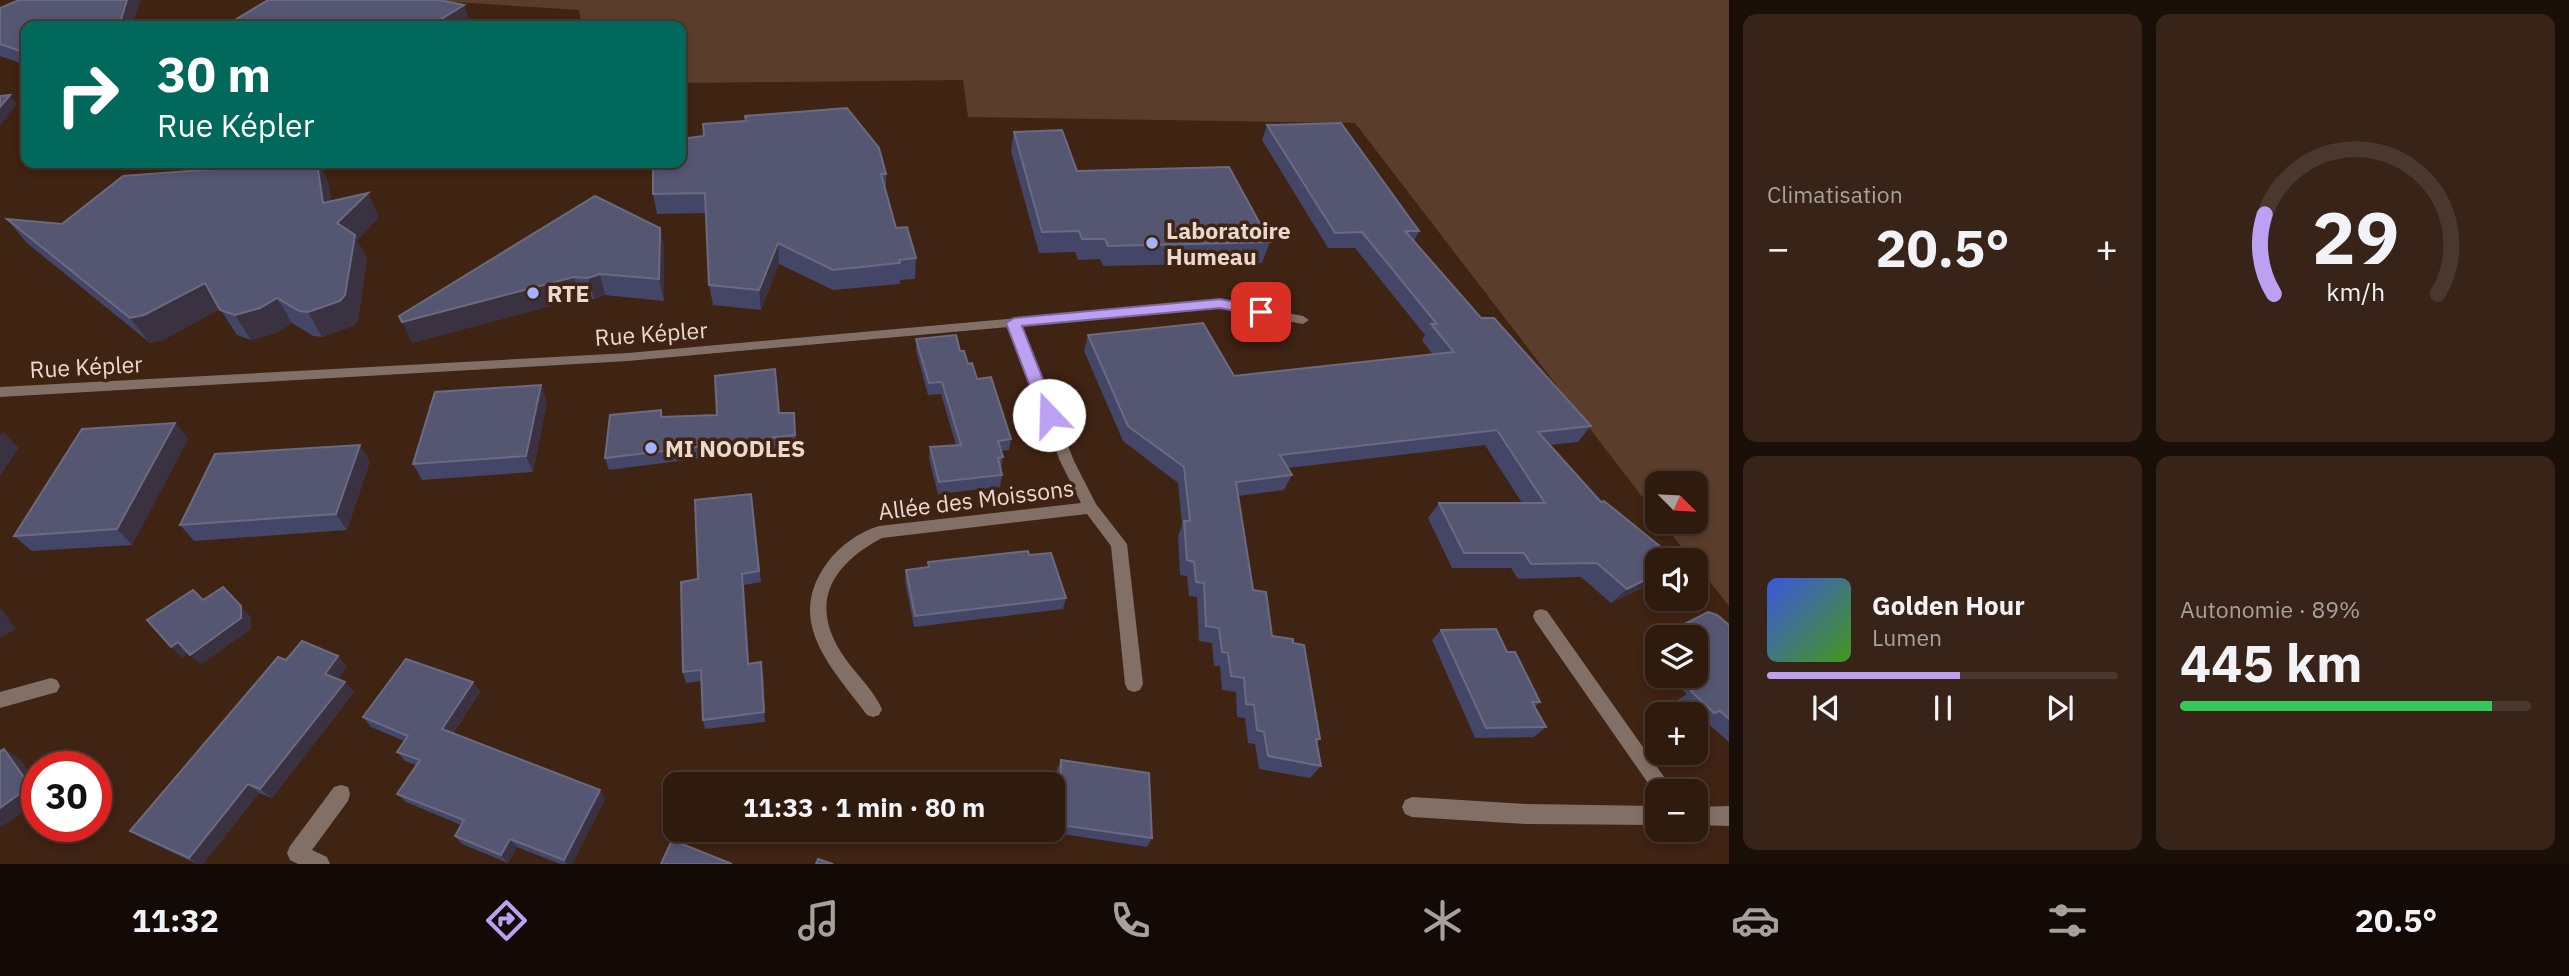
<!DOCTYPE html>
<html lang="fr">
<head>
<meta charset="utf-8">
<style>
	:root { --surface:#2f1a0e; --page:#372317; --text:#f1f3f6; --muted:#a7a19e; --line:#4a382e; --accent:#bca0f2 }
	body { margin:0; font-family:"IBM Plex Sans",sans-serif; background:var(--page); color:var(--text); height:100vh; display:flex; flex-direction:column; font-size:26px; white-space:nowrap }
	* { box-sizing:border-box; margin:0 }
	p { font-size:23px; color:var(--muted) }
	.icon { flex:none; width:38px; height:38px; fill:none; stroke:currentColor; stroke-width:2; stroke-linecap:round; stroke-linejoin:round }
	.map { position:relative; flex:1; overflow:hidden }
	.panel { display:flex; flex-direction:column; gap:14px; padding:14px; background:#1a0e08; width:840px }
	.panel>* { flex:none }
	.banner { position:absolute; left:21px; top:21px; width:665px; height:147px; border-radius:14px; box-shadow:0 4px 10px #0003,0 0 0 2px var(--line); background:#00695c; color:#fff; overflow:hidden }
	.needle { width:46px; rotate:114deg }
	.buttons { position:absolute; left:1645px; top:471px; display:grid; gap:14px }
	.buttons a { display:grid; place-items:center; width:63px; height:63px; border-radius:14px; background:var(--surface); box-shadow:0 4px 10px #0003,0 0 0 2px var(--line); font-size:35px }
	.speed { position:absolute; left:21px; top:751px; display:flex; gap:14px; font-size:35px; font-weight:700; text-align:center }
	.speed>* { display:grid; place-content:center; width:91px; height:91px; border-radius:50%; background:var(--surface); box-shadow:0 4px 10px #0003,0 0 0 2px var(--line); line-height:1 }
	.speed .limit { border:10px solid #d22; background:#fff; color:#111 }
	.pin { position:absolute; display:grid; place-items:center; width:60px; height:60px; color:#fff; margin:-30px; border-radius:14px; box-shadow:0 4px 10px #0006 }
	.me { position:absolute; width:77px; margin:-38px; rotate:339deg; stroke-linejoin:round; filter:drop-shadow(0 0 5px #0008) }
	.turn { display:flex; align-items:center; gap:24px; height:147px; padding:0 21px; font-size:32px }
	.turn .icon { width:91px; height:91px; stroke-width:2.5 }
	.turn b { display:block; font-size:49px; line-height:60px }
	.big { font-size:52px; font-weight:800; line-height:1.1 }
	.panel .widget { flex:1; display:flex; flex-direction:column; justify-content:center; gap:10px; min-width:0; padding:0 24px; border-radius:14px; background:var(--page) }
	.panel .dial { align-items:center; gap:0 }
	.dial svg { height:182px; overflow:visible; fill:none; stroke:var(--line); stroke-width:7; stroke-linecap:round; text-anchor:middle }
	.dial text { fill:var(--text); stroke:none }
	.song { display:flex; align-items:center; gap:21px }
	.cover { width:84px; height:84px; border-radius:10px; background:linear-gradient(135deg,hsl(230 70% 55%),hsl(100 70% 35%)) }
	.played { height:7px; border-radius:4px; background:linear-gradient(90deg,var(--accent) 55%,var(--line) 55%) }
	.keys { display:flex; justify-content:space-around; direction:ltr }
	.heat { display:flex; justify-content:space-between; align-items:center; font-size:38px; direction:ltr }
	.charge { height:10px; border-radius:5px; background:linear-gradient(90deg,#34c759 89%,var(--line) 0) }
	.panel .tiles { flex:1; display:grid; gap:14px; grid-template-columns:repeat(2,1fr) }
	.trip { position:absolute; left:663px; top:772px; width:402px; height:70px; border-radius:14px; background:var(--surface); box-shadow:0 4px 10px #0003,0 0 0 2px var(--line); font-weight:800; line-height:70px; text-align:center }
	.tab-bar { display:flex; height:112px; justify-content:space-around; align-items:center; background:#130a06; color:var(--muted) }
	.tab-bar .icon { width:49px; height:49px }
	.tab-bar .current { color:var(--accent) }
	.tab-bar b { font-size:32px; color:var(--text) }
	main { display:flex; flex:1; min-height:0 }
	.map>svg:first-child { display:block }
</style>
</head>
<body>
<main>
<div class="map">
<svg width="1729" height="864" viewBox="0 0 1729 864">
	<rect width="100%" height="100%" fill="#3f2313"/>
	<polygon fill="#5b3d2c" points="422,0 1729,0 1729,606 1696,564 1696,560 1692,560 1662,522 1696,522 1696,483 1657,483 1657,516 1355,123 968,117 963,80 681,83 681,26 582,26 579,10"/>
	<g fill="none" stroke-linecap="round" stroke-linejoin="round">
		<g fill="#827066" fill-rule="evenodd">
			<path d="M1220,300L1303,316L1309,320L1303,324L1220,308L1021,326L1074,461L1096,504L1127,544L1143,684L1140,690L1134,692L1128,690L1125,684L1111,546L1087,514L882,538C827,567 808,608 847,661C858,676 874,691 882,709L879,715L873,717L867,715C832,668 784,622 827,563C839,546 859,532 879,526L1081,503L1060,461L1009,327L628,361L0,397V387L628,353Z"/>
			<polygon points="1541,609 1547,611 1674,791 1657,791 1657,796 1535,621 1533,616 1535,611"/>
			<polygon points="51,678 57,680 60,686 57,692 0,708 0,692"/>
			<polygon points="341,785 348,787 350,794 348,801 312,850 327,857 330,864 298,864 290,860 287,853 290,846 334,787"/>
			<polygon points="1412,797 1527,804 1657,806 1657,825 1527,824 1412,817 1405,814 1402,807 1405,800"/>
			<polygon points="1729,806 1729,826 1696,825 1696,807"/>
		</g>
	</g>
	<g fill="#434667">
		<polygon points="19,0 140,0 132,26 26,26 26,65 0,56 0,8"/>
		<polygon points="1267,125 1419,231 1414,241 1481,318 1591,426 1578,442 1550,445 1657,581 1611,603 1581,577 1518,579 1511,568 1452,568 1428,518 1439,503 1522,503 1485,445 1288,468 1292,475 1284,490 1238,496 1253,590 1272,636 1293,643 1320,739 1317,743 1321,766 1310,778 1259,769 1255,744 1248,743 1245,718 1237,717 1236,692 1222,690 1220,666 1214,666 1212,643 1199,641 1197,597 1189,596 1187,576 1180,575 1178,536 1182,525 1178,483 1123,441 1084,351 1088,335 1234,376 1433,355 1422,340 1425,335 1355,248 1328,248 1262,140"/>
		<polygon points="1014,132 1077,171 1270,242 1262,263 1103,266 1100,259 1078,260 1075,252 1039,253 1011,151"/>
		<polygon points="296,163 318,163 329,185 331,201 379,217 357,240 367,259 358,320 353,326 322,337 313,336 292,323 276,333 251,340 237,335 220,309 163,340 150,343 27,243 7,219 62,224"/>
		<polygon points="886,174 886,191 896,228 916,258 915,279 900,280 900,284 833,290 779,264 761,310 713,305 709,285 706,213 657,214 653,194"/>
		<polygon points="660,228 664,249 664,301 605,295 594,299 580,298 412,343"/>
		<polygon points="916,339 960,351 977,379 1011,439 1009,450 1001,451 1003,457 1001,469 1002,475 1000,487 938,494 929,459 930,447 956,445 941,394 928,395 916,350"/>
		<polygon points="541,385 547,402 533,472 422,480 413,464"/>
		<polygon points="661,410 663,417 794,413 796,446 609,470 605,458"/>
		<polygon points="175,423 188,439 132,545 32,551 14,536"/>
		<polygon points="370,461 347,530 194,541 180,525"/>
		<polygon points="753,506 761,582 744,585 749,663 763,672 765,722 705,729 703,720 701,681 686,683 683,672 698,579"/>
		<polygon points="1029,555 1066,598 1063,609 914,627 905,581 906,570 928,567 928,562"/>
		<polygon points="1729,625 1729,742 1705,721 1700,723 1696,720 1696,714 1690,714 1676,701 1687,694 1668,676 1696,676"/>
		<polygon points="1441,630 1507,652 1540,702 1535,707 1546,727 1534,737 1475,738 1432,640"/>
		<polygon points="1657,638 1657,659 1645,648"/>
		<polygon points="286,660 347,666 338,679 345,682 354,692 272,798 259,793 203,864 197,864 144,839 130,831"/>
		<polygon points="473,682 480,692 453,733 605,799 572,864 560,864 517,847 508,863 462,844 455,836 461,825 406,802 397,794 416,765 405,761 397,752 404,741 371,727 363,717"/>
		<polygon points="1061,760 1152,838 1147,847 1056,833 1057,769"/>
	</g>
	<g fill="#3a3141">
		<polygon points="127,0 140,0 132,26 119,26"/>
		<polygon points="464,5 470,23 465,26 434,26 443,18"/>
		<polygon points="10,95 17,104 0,126 0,107"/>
		<polygon points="317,163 329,185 335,227 323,203"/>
		<polygon points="368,193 379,217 357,240 367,259 358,320 353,326 322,337 308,312 337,223"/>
		<polygon points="660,228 664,249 664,301 659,279"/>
		<polygon points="778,243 779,264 761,310 759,290"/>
		<polygon points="600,274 605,295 594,299 588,278"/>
		<polygon points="574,277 580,298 412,343 402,322"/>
		<polygon points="205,283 222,308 163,340 150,343 130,318"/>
		<polygon points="277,298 292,323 276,333 251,340 235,315"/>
		<polygon points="541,385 547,402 533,472 526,456"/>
		<polygon points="175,423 188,439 132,545 117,529"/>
		<polygon points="3,432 19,448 0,476 0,435"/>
		<polygon points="360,445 370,461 347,530 336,514"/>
		<polygon points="742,574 744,585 750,674 748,664"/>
		<polygon points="1657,574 1657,581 1611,603 1627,589"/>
		<polygon points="241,606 251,617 251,629 201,665 190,655"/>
		<polygon points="0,607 16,629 0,638"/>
		<polygon points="178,642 189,653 182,658 171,647"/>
		<polygon points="338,656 347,666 334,684 325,674"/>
		<polygon points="761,662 763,672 765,722 764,712"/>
		<polygon points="345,682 354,692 272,798 260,789"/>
		<polygon points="473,682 480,692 449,738 442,729"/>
		<polygon points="4,749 19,758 37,783 37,802 0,828 0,808"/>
		<polygon points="248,784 259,793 203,864 198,864 189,858"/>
		<polygon points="600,790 605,799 572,864 567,864 564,860"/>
		<polygon points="510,839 517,847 508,863 501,855"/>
	</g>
	<g fill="#555672" stroke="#6c6a80" stroke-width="2">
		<polygon points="19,0 127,0 119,26 26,26 26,53 0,44 0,8"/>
		<polygon points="268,0 439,0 464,5 443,18 434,26 225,26"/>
		<polygon points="10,95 0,107 0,96"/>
		<polygon points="847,108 879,148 886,174 881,174 896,228 907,227 916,258 899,260 900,263 833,270 778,243 759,290 709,285 705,193 653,194 653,163 681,163 681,139 704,136 703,124 746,121 745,116"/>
		<polygon points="1341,123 1419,231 1405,231 1481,318 1494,318 1591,426 1538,432 1601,502 1604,501 1677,560 1657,560 1657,574 1627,589 1597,563 1531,564 1524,553 1464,553 1439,503 1545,503 1497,430 1280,455 1292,475 1236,482 1253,590 1266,592 1272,636 1293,639 1293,643 1304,645 1320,739 1316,739 1321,766 1268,756 1264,732 1257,730 1254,705 1246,704 1244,678 1231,676 1228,653 1222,652 1219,628 1206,626 1204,583 1196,582 1194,562 1187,560 1184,521 1190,521 1184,467 1128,426 1088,335 1203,323 1234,376 1454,352 1431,324 1437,324 1362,232 1335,233 1267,125"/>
		<polygon points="1062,130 1077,171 1229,167 1270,242 1108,246 1105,239 1082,239 1079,231 1042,232 1014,132"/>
		<polygon points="296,163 317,163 323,203 368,193 337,223 355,235 345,295 340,301 308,312 299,311 277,298 260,308 235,315 220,310 205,283 144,315 130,318 7,219 62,224 123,176"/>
		<polygon points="595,196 660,228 659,279 600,274 588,278 574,277 402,322 399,316"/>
		<polygon points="956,335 960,351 964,351 968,364 972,363 977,379 991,377 1011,439 998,441 1003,457 998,458 1002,475 939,482 930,447 961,445 942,382 929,383 916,339"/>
		<polygon points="775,369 779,413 794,413 795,435 605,458 610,415 661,410 661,417 717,415 715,376"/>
		<polygon points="541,385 526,456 413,464 435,392"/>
		<polygon points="175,423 117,529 14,536 82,429"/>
		<polygon points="360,445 336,514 180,525 215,454"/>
		<polygon points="751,494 759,571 742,574 748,664 761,662 764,712 703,720 701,670 683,672 681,582 698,579 695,500"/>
		<polygon points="1028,551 1029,555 1051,553 1066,598 915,616 906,570 929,567 928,562"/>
		<polygon points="223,587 241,606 241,618 190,655 178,642 171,647 147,620 193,590 203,600"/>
		<polygon points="1708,612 1717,615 1729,625 1729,719 1720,711 1714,713 1691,691 1703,685 1693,676 1696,676 1696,637 1659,637"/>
		<polygon points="1496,629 1507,652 1515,652 1540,702 1532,702 1546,727 1486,728 1441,630"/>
		<polygon points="302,641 338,656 325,674 345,682 260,789 248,784 189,858 130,831 278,657 286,660"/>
		<polygon points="406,659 473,682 442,729 600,790 564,860 510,839 501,855 455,836 464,820 397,794 420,760 397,752 408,736 363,717"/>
		<polygon points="4,749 30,786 0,808 0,751"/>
		<polygon points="1061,760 1149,773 1152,838 1060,825"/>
		<polygon points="672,840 732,864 661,864"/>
		<polygon points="818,859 833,864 816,864"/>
	</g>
	<polygon fill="#bca0f2" stroke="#7a689d" stroke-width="2" points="1220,299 1261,307 1268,312 1261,316 1220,308 1022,326 1057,415 1049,420 1041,415 1006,323 1014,318"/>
	<g fill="#a5b1fc" stroke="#3f2313" stroke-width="2.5">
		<circle cx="1152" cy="243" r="7"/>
		<circle cx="533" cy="293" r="7"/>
		<circle cx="651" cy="448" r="7"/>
	</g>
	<g text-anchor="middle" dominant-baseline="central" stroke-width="7" stroke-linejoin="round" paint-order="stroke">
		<g font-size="23" font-weight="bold" fill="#ebd8ce" stroke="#3f2313" text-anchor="start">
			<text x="1166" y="230">Laboratoire<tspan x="1166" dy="26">Humeau</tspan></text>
			<text x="547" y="293">RTE</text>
			<text x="665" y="448">MI NOODLES</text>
		</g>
		<g font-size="23" fill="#ebd8ce" stroke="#3f2313">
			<text transform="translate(651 333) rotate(-4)">Rue Képler</text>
			<text transform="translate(86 366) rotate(-3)">Rue Képler</text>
			<text transform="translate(976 499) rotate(-7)">Allée des Moissons</text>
		</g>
	</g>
</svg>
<div class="buttons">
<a><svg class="needle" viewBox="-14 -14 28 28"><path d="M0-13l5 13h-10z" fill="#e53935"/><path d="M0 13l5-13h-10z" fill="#a7a19e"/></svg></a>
<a><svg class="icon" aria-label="sound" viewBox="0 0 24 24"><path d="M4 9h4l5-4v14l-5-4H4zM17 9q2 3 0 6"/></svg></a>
<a><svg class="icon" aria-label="layers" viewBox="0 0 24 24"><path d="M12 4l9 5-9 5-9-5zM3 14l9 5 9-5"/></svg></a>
<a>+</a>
<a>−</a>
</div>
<div class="speed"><div class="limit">30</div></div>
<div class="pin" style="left:1261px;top:312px;background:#d93025"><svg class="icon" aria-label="arrive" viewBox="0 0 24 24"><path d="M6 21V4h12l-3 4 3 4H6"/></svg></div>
<svg class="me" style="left:1049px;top:415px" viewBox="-20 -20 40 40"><circle r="19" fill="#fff"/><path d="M0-13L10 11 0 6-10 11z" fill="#bca0f2"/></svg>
<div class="trip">11:33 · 1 min · 80 m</div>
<div class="banner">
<div class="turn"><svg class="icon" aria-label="right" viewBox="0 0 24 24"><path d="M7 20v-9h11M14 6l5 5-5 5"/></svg><div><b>30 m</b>Rue Képler</div></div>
</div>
</div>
<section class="panel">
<div class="tiles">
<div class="widget"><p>Climatisation</p>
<div class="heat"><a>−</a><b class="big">20.5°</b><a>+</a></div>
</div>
<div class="widget dial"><svg viewBox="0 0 100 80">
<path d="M14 69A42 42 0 1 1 86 69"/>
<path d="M14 69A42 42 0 0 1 10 34" stroke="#bca0f2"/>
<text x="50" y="56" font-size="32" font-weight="700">29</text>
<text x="50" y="72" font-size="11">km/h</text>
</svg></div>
<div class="widget">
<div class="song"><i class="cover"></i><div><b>Golden Hour</b><p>Lumen</p></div></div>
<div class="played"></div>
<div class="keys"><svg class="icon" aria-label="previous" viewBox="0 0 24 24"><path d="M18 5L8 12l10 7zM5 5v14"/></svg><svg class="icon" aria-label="pause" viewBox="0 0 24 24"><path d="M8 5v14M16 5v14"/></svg><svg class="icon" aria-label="next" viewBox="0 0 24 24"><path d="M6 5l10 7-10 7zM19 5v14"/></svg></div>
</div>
<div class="widget"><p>Autonomie · 89%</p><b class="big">445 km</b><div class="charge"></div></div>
</div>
</section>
</main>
<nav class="tab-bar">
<b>11:32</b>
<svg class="icon current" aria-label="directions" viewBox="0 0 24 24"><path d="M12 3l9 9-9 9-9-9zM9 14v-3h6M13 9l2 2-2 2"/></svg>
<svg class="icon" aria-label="music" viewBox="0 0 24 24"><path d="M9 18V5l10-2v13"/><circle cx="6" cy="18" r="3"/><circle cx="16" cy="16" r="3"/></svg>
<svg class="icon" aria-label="phone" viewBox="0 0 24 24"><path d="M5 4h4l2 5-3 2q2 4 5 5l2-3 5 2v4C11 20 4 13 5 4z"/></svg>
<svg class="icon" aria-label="climate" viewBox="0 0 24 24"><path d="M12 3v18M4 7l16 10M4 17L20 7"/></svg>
<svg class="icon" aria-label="car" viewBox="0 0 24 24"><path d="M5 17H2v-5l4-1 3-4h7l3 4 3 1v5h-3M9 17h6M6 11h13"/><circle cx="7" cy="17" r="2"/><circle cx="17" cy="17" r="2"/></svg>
<svg class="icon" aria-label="filters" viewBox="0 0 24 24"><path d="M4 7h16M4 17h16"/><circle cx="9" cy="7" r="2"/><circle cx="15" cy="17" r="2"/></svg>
<b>20.5°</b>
</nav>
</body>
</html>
